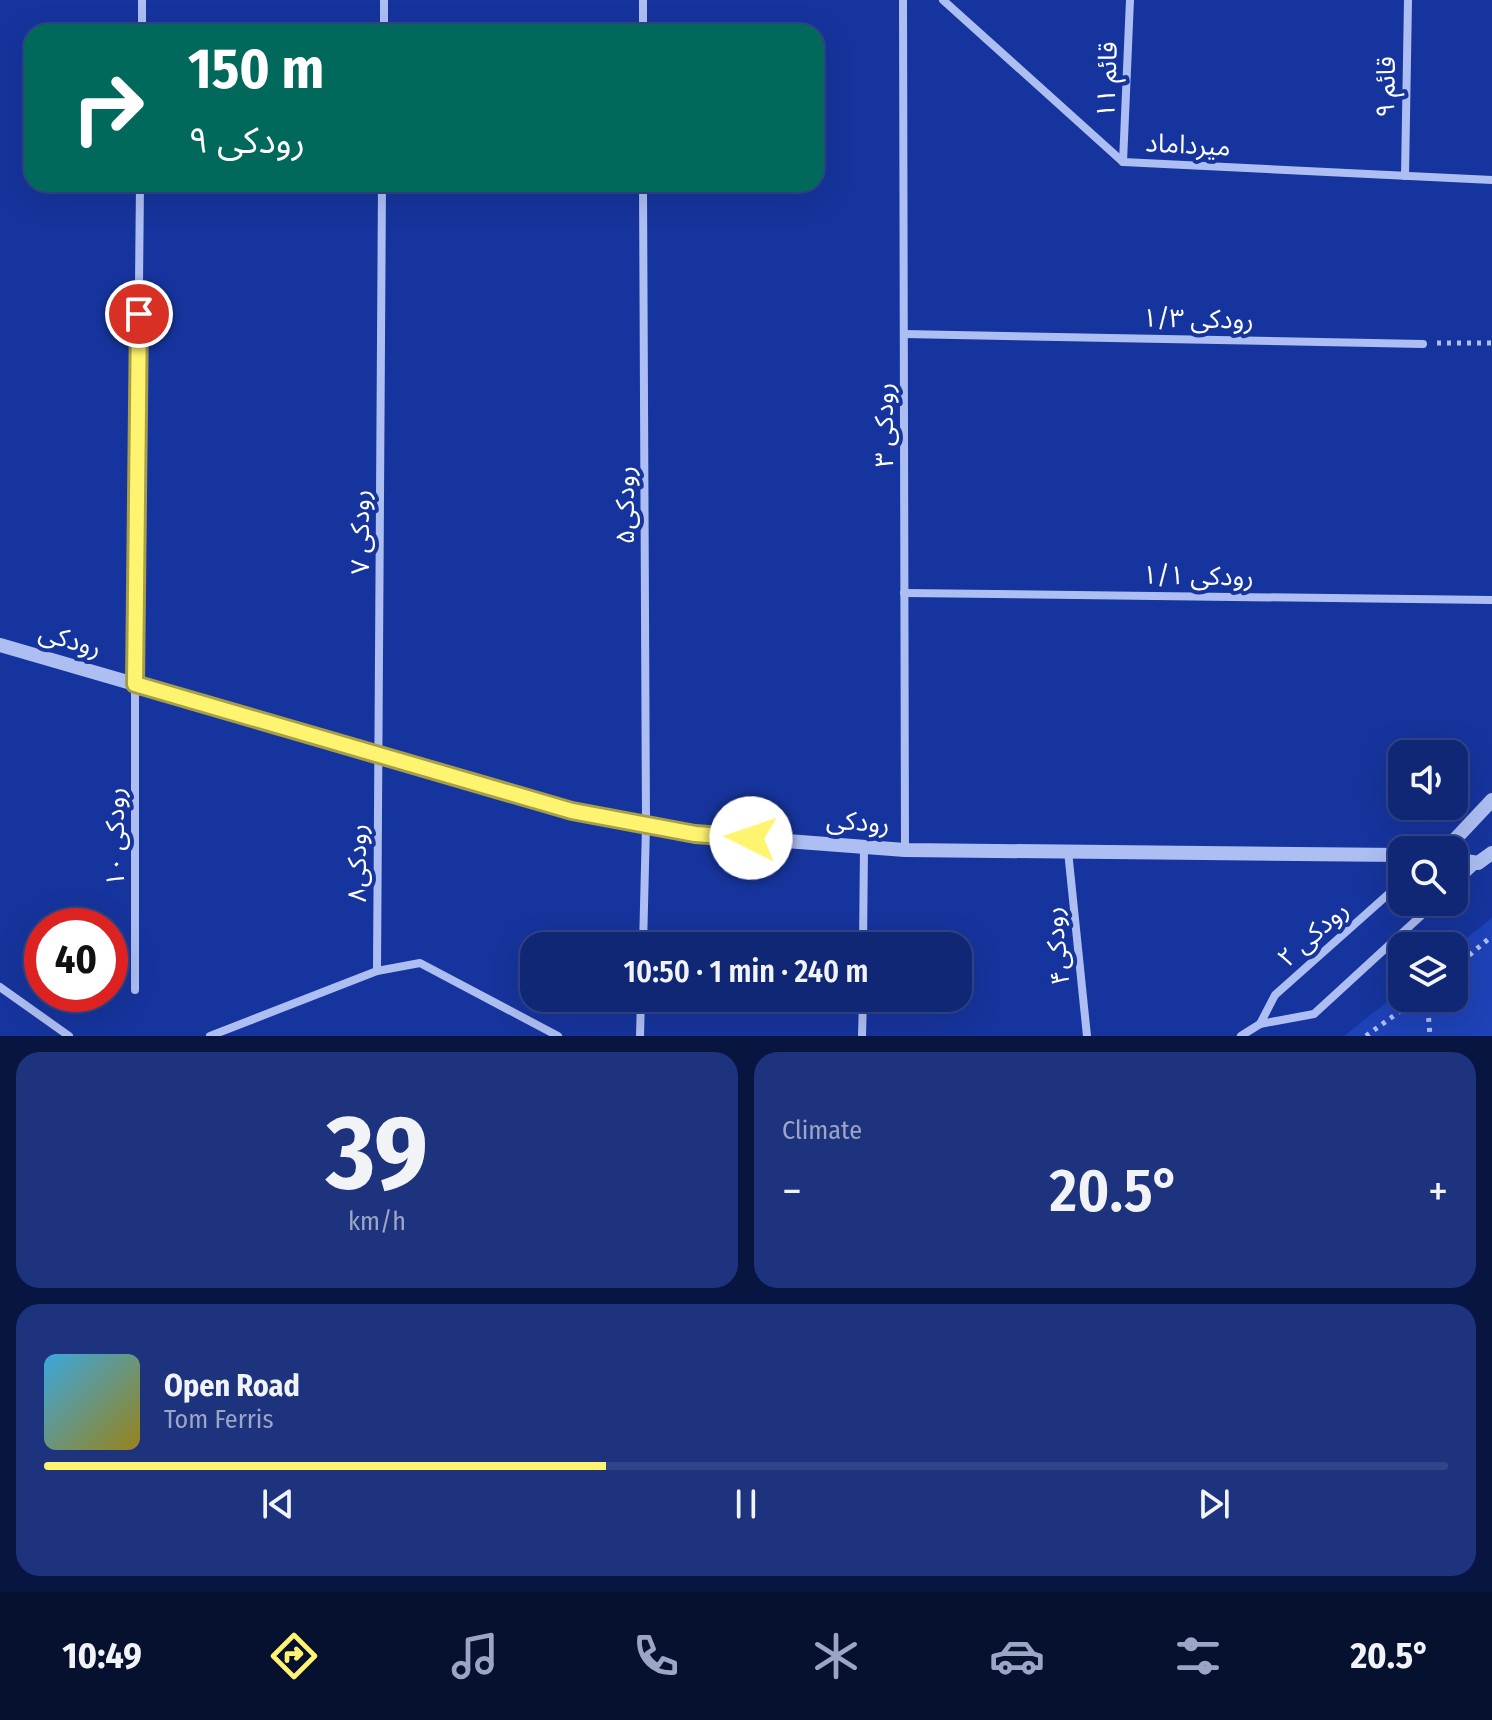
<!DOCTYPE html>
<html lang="en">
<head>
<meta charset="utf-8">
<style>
	:root { --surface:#102776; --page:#1e337e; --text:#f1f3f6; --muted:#9ca5c5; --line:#304488; --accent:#fff46f }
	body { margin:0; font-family:"Fira Sans Condensed","Noto Sans Arabic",sans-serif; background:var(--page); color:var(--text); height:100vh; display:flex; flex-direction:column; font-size:30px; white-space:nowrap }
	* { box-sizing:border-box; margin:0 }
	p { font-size:26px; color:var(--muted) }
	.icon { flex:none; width:44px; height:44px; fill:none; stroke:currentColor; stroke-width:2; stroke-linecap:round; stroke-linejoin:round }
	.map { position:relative; height:1036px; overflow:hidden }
	.sheet { display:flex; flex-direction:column; gap:16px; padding:16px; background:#091541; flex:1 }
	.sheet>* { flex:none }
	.banner { position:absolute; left:24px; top:24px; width:800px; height:168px; border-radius:24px; box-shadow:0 8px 32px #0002,0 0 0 2px var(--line); background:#00695c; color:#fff; overflow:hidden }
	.buttons { position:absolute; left:1388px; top:740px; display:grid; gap:16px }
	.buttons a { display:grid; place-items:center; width:80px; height:80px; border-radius:16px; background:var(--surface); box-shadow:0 8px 32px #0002,0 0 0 2px var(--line); font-size:40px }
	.speed { position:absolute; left:24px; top:908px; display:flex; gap:16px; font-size:40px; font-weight:700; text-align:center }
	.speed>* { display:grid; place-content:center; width:104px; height:104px; border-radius:50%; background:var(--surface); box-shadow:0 8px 32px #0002,0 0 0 2px var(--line); line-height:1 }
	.speed .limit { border:12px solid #d22; background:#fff; color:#111 }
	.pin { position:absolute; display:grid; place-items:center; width:68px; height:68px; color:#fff; margin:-34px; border:4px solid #fff; border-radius:50%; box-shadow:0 2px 8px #0007 }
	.me { position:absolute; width:88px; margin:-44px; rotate:274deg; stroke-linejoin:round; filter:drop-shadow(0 0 6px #0008) }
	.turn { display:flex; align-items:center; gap:28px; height:168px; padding:0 32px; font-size:36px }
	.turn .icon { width:104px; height:104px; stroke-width:2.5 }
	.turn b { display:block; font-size:56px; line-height:68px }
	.big { font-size:60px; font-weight:600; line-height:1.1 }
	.sheet .card { flex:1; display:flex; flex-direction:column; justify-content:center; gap:12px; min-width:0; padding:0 28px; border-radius:24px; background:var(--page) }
	.sheet .dial { align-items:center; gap:0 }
	.dial b { font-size:104px; line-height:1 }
	.song { display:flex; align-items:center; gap:24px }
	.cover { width:96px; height:96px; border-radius:12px; background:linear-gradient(135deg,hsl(200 70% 55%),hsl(50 70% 35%)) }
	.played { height:8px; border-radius:4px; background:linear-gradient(90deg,var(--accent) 40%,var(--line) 40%) }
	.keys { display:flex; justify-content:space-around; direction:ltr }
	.heat { display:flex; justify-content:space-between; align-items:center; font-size:44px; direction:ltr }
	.sheet .tiles { flex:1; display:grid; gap:16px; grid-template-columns:1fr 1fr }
	.card:last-child { grid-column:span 2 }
	.trip { position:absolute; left:520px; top:932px; width:452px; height:80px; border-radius:24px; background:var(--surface); box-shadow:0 8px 32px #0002,0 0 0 2px var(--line); font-weight:600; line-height:80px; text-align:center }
	.menu { display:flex; height:128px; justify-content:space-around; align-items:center; background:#06102f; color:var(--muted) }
	.menu .icon { width:56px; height:56px }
	.menu .selected { color:var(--accent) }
	.menu b { font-size:36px; color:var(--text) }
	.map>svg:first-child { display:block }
</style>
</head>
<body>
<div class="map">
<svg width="1492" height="1036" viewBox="0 0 1492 1036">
	<rect width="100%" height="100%" fill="#16349d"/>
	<polygon fill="#1e42b7" points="1492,918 1492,1036 1344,1036 1402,990 1402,998 1454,998 1454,948"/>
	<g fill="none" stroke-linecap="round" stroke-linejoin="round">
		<g stroke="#adbef3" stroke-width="5" stroke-dasharray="4 6" stroke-linecap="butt">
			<polyline points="1437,343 1492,343"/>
			<polyline points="1454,968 1492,936"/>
			<polyline points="1427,998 1430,1036"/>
			<polyline points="1366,1036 1418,998"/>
		</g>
		<g stroke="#adbef3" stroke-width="8">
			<polyline points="643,0 643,32"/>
			<polyline points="903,0 905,850"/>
			<polyline points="943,0 1123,162 1492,180"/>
			<polyline points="142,32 142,0"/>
			<polyline points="384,32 384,0"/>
			<polyline points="1123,162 1130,0"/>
			<polyline points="1405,176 1408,0"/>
			<polyline points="904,334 1423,344"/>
			<polyline points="904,593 1492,600"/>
			<polyline points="1068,851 1087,1036"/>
			<polyline points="1402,882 1275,995 1260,1024 1314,1014 1436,902"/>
			<polyline points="1454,885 1478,863"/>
			<polyline points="643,946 646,826 643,184"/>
			<polyline points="863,946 864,846"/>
			<polyline points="377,971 382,184"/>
			<polyline points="0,987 69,1036"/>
			<polyline points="135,990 135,684 140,184"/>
			<polyline points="210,1036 377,971 420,963 558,1036"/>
			<polyline points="640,1036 641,998"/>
			<polyline points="862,1036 863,998"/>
			<polyline points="1241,1036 1260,1024"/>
		</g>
		<g stroke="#adbef3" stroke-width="14">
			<polyline points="0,645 572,811 695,834 905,850 1402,855"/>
			<polyline points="1445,850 1492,800"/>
			<polyline points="1454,859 1478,863 1492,853"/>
		</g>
	</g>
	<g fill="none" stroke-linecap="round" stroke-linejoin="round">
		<g stroke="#a69f48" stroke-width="20">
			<polyline id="route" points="139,314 135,684 572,811 695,834 751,838"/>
		</g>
		<use href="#route" stroke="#fff46f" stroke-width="14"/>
	</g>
	<g text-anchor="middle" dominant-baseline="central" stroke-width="8" stroke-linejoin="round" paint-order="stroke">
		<g font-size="26" fill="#fff" stroke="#16349d">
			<text transform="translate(1107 80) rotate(-88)">قائم ۱۱</text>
			<text transform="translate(1386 87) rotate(-89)">قائم ۹</text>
			<text transform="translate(1188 145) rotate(3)">میرداماد</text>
			<text transform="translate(1198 319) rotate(1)">رودکی ۱/۳</text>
			<text transform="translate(884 425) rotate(-90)">رودکی ۳</text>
			<text transform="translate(625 505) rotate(-90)">رودکی۵</text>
			<text transform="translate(360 532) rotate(-90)">رودکی ۷</text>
			<text transform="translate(1198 576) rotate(1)">رودکی ۱/۱</text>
			<text transform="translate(70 640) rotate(16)">رودکی</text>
			<text transform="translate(858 822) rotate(4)">رودکی</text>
			<text transform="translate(115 837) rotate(-90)">رودکی ۱۰</text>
			<text transform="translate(357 863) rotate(-90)">رودکی۸</text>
			<text transform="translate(1313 934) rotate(-42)">رودکی ۲</text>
			<text transform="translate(1057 946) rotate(-96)">رودکی۴</text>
		</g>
	</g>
</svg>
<div class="buttons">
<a><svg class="icon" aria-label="sound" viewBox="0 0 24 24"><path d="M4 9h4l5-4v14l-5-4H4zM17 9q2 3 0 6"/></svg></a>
<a><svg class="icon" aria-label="search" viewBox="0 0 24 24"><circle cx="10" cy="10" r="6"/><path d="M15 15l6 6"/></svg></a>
<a><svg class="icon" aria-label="layers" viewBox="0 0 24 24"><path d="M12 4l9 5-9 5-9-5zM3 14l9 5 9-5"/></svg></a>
</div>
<div class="speed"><div class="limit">40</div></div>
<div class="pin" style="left:139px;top:314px;background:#d93025"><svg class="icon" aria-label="arrive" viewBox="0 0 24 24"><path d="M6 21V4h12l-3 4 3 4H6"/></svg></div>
<svg class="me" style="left:751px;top:838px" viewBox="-20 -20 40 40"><circle r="19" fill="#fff"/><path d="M0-13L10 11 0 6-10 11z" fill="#fff46f"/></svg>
<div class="trip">10:50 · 1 min · 240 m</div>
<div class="banner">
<div class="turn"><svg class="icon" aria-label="right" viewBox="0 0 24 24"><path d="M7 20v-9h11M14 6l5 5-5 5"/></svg><div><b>150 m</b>رودکی ۹</div></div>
</div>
</div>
<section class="sheet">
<div class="tiles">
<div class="card dial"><b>39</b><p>km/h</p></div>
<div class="card"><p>Climate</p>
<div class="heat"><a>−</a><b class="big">20.5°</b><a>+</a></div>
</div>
<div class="card">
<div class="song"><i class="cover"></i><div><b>Open Road</b><p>Tom Ferris</p></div></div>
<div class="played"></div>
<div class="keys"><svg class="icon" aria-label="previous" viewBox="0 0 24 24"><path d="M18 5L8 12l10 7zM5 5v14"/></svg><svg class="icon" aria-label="pause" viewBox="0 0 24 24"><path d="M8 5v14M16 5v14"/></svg><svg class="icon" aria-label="next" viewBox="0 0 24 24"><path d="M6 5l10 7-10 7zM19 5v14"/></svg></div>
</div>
</div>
</section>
<nav class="menu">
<b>10:49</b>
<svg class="icon selected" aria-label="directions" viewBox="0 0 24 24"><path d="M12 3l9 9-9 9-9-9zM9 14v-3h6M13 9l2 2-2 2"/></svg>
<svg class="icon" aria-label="music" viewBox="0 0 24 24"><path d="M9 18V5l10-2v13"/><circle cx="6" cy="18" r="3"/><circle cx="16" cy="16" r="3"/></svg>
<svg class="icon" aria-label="phone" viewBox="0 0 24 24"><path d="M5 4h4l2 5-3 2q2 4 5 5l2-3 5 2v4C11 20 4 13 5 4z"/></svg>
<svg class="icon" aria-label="climate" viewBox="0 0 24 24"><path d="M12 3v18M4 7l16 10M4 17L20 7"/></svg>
<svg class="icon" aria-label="car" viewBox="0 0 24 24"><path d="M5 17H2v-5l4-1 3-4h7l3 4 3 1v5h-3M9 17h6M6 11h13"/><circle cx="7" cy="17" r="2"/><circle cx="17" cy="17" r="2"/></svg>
<svg class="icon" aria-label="filters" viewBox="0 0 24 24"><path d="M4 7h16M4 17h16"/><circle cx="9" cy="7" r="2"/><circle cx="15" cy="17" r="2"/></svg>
<b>20.5°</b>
</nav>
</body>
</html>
